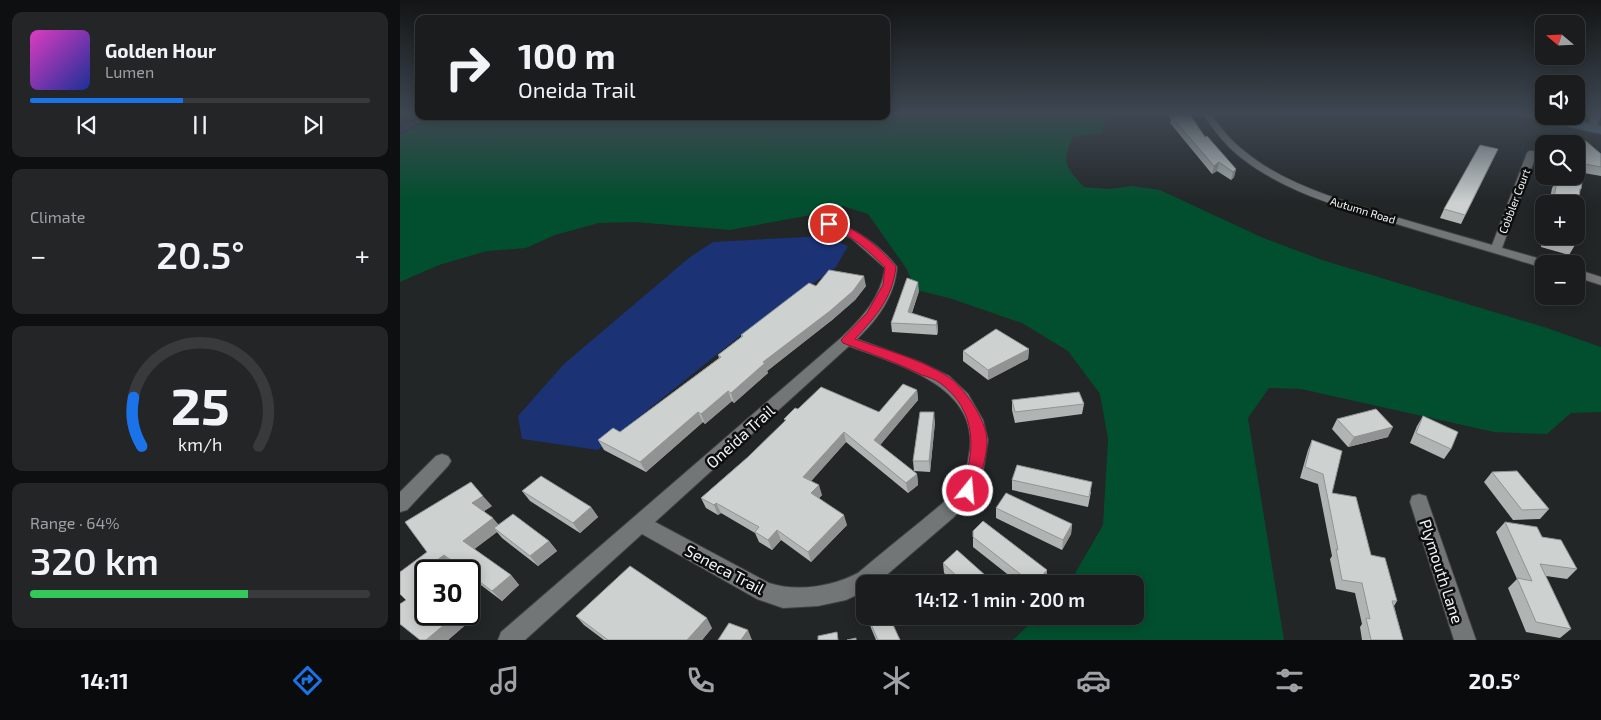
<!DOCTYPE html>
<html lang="en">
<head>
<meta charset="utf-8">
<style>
	:root { --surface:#1a1c1d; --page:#232526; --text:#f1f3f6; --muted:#9fa1a4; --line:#383a3b; --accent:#1a73e8 }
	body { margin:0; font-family:"Exo 2",sans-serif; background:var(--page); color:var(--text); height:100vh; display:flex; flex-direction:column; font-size:19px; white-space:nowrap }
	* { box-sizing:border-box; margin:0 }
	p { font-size:16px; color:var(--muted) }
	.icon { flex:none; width:28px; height:28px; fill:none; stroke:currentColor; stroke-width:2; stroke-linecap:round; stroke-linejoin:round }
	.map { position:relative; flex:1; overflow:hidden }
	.details { display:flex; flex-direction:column; gap:12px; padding:12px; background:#0e0f10; width:400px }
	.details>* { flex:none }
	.hud { position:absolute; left:15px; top:15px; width:475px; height:105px; border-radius:10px; box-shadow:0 2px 12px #0003,0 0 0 1px var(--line); background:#1a1c1d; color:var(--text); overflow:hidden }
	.needle { width:32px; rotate:289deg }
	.tools { position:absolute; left:1135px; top:15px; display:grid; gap:10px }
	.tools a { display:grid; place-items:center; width:50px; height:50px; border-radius:10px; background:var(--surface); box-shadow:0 2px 12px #0003,0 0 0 1px var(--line); font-size:25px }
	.speed { position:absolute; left:15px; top:560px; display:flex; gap:10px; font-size:25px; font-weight:700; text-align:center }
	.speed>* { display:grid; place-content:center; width:65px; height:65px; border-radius:50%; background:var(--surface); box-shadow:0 2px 12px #0003,0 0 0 1px var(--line); line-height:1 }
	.speed .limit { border:2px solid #111; border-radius:8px; background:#fff; color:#111 }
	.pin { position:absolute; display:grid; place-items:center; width:42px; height:42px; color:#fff; margin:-21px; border:2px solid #fff; border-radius:50%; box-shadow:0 1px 5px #0007 }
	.me { position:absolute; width:55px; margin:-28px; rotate:17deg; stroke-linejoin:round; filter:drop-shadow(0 0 4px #0008) }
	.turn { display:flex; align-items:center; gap:18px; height:105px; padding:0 20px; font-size:22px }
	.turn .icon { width:65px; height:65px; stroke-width:2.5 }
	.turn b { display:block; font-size:35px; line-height:42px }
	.big { font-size:38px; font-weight:600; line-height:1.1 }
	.details .card { flex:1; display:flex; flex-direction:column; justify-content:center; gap:8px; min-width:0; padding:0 18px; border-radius:10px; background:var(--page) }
	.details .dial { align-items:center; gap:0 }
	.dial svg { height:130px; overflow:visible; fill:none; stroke:var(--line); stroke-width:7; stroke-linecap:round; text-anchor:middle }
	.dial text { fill:var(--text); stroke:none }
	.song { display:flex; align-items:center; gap:15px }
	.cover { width:60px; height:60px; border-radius:8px; background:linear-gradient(135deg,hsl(310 70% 55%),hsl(230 70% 35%)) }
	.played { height:5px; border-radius:2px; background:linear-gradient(90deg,var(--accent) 45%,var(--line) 45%) }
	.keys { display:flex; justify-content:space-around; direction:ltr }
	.heat { display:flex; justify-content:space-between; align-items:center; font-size:28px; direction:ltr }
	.charge { height:8px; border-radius:4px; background:linear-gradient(90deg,#34c759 64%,var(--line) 0) }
	.trip { position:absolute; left:456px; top:575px; width:288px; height:50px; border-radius:10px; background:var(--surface); box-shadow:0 2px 12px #0003,0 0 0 1px var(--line); font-weight:600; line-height:50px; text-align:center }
	.tab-bar { display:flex; height:80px; justify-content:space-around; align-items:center; background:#0a0b0c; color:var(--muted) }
	.tab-bar .icon { width:35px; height:35px }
	.tab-bar .current { color:var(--accent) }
	.tab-bar b { font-size:22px; color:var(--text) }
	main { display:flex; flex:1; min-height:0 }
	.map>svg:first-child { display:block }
</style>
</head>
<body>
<main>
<section class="details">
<div class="card">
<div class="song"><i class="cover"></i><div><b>Golden Hour</b><p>Lumen</p></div></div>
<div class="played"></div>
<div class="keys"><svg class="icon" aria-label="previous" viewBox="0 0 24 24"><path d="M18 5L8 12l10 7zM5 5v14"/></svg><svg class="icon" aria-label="pause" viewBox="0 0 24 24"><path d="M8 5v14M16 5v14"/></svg><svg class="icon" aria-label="next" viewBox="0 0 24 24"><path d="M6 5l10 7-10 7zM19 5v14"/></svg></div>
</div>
<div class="card"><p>Climate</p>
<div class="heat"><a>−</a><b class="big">20.5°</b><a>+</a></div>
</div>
<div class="card dial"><svg viewBox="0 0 100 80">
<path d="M14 69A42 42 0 1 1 86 69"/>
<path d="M14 69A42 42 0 0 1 9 39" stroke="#1a73e8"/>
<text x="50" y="56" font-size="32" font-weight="700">25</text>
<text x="50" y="72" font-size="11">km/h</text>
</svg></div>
<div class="card"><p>Range · 64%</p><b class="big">320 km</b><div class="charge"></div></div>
</section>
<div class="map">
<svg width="1201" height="640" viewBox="0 0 1201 640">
	<rect width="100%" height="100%" fill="#222627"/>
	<path fill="#014f2e" d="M504,113H707L702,133L673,137C661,163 666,167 684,187L709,189L732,186L760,190L861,237L922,260L1147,328L1201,347V412L1171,413L1147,434L1094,432L901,389L869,388L848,418L884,640H613L638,616H735V584H669L703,525L708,439L700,394L668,351L622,323L549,298L516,290L506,268L468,214L443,206L422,213L330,230L235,222L199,223L155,235L126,248L87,251L39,265L0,282V134L12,129L32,116L459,117L486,116Z"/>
	<polygon fill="#1b3275" points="423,236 448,246 436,267 345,332 198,450 122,439 118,416 164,364 290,257 313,242"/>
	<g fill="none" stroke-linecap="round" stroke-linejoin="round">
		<polyline stroke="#1b3275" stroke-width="3" points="0,131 27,116"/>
		<g stroke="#3f4243" stroke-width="2">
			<g id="street">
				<path d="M802,113H810C820,127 830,140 843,150C882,183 934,198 982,213C1018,224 1055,234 1092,245L1127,153L1129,151H1135L1137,153L1102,248L1148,261L1150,264H1144V268L1140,267C1089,251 1038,237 987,221C936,206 881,190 839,156C824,144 813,129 802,113Z"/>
				<polygon points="1193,113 1201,114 1196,128 1192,131 1188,128"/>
				<path d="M429,221C454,227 481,246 497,267C495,296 478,319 457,339L520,362L549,376L568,394L583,420L588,440L582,478L573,496L554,517L476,584H465V591L446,600L418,606L383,608L357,599L242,534L125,640H98L101,632L442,337C463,317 481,297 485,268L451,238L425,226L423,224ZM449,346C498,365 582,386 569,455C567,465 566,479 559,487C548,500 533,511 520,522C499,539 478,556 458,573C431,587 397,592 369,583L255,522Z"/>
				<polygon points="1176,269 1201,277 1201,285 1176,277"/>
				<polygon points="42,454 48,456 51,461 48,466 7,510 0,512 0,492 36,456"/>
				<polygon points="1019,494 1026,496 1028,502 1076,640 1054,640 1010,502 1012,496"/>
			</g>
		</g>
		<g stroke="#3f4243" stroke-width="2">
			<polygon id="secondary" points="1117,113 1144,114 1144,116 1153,116 1201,126 1201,134 1122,116"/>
		</g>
		<use href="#street" fill="#727677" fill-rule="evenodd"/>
		<use href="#secondary" fill="#507d90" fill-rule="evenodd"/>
	</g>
	<g fill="#b0b5b4">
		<polygon points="767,113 789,113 805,137 836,169 834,177 831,180 817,171 812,174 770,123 771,120"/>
		<polygon points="1170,136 1201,154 1201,176 1184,173 1181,189 1179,193 1176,204 1149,204 1152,188 1155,183 1156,176 1176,176 1176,144 1165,144"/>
		<polygon points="1098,149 1061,224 1040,218 1044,209"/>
		<polygon points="1144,232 1144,236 1176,236 1175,245 1169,255 1141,247"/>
		<polygon points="416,286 466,286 455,300 432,320 367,371 368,373 334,403 332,401 305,424 303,422 246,472 204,450 198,440 220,432 319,358 318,355 341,337 341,335"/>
		<polygon points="519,291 512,313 537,321 538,331 537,335 492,332 491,323"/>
		<polygon points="629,349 628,359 588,380 563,361 563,351"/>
		<polygon points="517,390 518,400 480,445 517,474 518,485 508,493 446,442 411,481 422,495 419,498 447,525 411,562 381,540 372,550 359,542 355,533 321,513 318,515 306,508 301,498 348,457 385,421 384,419 398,409 479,412"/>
		<polygon points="612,400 684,404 682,414 615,423 612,410"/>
		<polygon points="1023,416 1051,449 1044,459 1010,443 1017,426"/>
		<polygon points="937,419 988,437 948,447 932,429"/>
		<polygon points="535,422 530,472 514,471 513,461"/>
		<polygon points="912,440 932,493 971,555 997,601 994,606 1003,640 962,640 960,627 962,624 955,593 936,589 930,559 932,556 918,484 900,478 908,450"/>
		<polygon points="1092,472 1149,509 1140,519 1113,520 1084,482"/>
		<polygon points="612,480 691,492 688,507 612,490"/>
		<polygon points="122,491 191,507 198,517 180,533 130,501"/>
		<polygon points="92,506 84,511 99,525 149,541 157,551 138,566 102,538 97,532 74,549 111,575 119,585 102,601 69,576 69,571 62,571 53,565 26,571 26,614 63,614 70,621 48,640 20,640 0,624 0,604 6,600 27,552 5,522"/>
		<polygon points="596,508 672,524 671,534 662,550 596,518"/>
		<polygon points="1105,522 1142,537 1177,569 1167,579 1146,576 1171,629 1160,638 1126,632 1108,588 1117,579 1096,532"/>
		<polygon points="573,531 647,570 646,580 643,584 620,584 573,547"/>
		<polygon points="543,563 595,584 556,584 544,573"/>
		<polygon points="176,616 312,628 302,640 204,640 184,625"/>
		<polygon points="590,616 608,616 599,625"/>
		<polygon points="468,618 500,640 476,640 471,628"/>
	</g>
	<g fill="#909392">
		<polygon points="819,162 817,171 812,174 814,166"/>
		<polygon points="836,169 834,177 831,180 833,172"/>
		<polygon points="464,276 466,286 455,300 432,320 367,371 368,373 334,403 331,393 363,362"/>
		<polygon points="518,282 519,291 509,321 508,312"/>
		<polygon points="537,321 538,331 537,335 536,325"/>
		<polygon points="629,349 628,359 588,380 588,370"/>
		<polygon points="517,390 518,400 476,450 474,440"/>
		<polygon points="328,391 332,401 305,424 301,414"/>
		<polygon points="298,412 303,422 246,472 240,462"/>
		<polygon points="534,412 535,422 530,472 529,461"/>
		<polygon points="993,427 988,437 948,447 954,437"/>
		<polygon points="444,432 446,442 406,487 403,477"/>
		<polygon points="517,474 518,485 508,493 506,483"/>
		<polygon points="419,485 422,495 414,503 411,493"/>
		<polygon points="83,496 92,506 81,513 72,503"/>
		<polygon points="316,503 321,513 318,515 314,505"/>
		<polygon points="191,507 198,517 180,533 173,523"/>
		<polygon points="444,515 447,525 411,562 408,552"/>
		<polygon points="93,518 101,528 94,528 97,532 72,551 63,541"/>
		<polygon points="672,524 671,534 662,550 663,540"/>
		<polygon points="377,530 381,540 372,550 368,540"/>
		<polygon points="149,541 157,551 138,566 130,556"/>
		<polygon points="44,555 53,565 45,571 26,571 26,586 24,587 14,577"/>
		<polygon points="647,570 646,580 643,584 635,584"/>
		<polygon points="111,575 119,585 102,601 92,591"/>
		<polygon points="57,614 63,614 70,621 48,640 26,640"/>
		<polygon points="599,616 608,616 599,625"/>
		<polygon points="307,618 312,628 302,640 287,640"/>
		<polygon points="348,630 352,640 341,640"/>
	</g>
	<g fill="#cdd2d1" stroke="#909392">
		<polygon points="772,113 789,113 805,137 807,136 836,169 833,172 819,162 814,166 771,116 774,116"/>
		<polygon points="1170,136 1186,141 1201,154 1201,167 1185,164 1181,189 1180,189 1176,232 1176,204 1153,204 1157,180 1159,180 1160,176 1176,176 1176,144 1168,144"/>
		<polygon points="1080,145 1098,149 1065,215 1044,209"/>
		<polygon points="1147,236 1176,236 1175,245 1146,238"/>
		<polygon points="429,270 464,276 453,291 430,311 363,362 365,363 331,393 328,391 301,414 298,412 240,462 198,440 213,428 220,432 321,357 318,355 343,336 341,335 409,283 416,286"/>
		<polygon points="507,278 518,282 508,312 537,321 536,325 491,323"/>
		<polygon points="596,329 629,349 588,370 563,351"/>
		<polygon points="503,384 517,390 474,440 517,474 506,483 444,432 403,477 419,485 411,493 444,515 408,552 377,530 368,540 355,532 359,527 316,503 314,505 301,498 348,457 386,420 384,419 395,408 398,409 421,387 479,412"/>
		<polygon points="679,392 684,404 615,412 612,400"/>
		<polygon points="976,409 993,427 954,437 937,419"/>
		<polygon points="520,412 534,412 529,461 513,461"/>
		<polygon points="1023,416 1058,432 1051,449 1016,433"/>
		<polygon points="912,440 942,451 932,493 956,497 971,555 985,558 997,601 992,601 1003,640 971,640 966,618 970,619 962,583 942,580 936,549 938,550 923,474 905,467"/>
		<polygon points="617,465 692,482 689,497 612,480"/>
		<polygon points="1117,471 1149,509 1122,510 1092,472"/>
		<polygon points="141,476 191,507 173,523 122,491"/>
		<polygon points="71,482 83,496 72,503 93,518 63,541 111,575 92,591 69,574 69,571 66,571 44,555 14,577 26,586 26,614 57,614 26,640 20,640 0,624 0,604 6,600 0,594 0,572 27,552 5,522"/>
		<polygon points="606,493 672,524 663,540 596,508"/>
		<polygon points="113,514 149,541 130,556 94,528"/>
		<polygon points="583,521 647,570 635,584 633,584 573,537 573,531"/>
		<polygon points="1105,522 1137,527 1142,537 1161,540 1177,569 1140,564 1171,629 1136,622 1117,578 1132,581"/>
		<polygon points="557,550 595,584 565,584 543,563"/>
		<polygon points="230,566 307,618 287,640 208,640 176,616"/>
		<polygon points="472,616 489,616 500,640 478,640 468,618"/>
		<polygon points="329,623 348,630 341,640 318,640"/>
		<polygon points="437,632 438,640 418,640 418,636"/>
		<polygon points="456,638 456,640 447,640"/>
	</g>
	<linearGradient id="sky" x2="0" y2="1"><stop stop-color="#131515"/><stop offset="0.56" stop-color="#3e4752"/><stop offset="1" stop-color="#3e4752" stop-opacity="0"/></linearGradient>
	<rect width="1201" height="203" fill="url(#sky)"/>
	<path fill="#e11d48" stroke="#92132f" d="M429,221C455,227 479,246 496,267C492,299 476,316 455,339C485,350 520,359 547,376C564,387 586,419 587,440C587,456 580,481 573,495L568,497L562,495L560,491C577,452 577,410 540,383C535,379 528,377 522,375C496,362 469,353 443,343L441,340L467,313L483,285L485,267C467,250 451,233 426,226V222Z"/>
	<g text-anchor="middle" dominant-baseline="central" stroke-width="5" stroke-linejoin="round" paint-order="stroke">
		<g font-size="11" fill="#f2f5f6" stroke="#0d0f0f">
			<text transform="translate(1114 201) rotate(-69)">Cobbler Court</text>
			<text transform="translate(963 210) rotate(17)">Autumn Road</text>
		</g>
		<g font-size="16" fill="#f2f5f6" stroke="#0d0f0f">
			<text transform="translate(340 436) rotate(-42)">Oneida Trail</text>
			<text transform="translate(325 569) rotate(28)">Seneca Trail</text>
			<text transform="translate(1042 571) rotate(72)">Plymouth Lane</text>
		</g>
	</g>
</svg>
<div class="tools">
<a><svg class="needle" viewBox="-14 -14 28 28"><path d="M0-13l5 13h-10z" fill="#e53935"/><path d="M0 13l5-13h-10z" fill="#9fa1a4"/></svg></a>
<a><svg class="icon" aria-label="sound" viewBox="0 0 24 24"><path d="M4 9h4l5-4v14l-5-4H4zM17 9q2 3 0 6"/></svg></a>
<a><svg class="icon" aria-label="search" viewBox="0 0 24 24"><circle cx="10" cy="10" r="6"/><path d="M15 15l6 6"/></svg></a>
<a>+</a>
<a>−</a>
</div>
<div class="speed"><div class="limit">30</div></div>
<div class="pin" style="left:429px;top:224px;background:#d93025"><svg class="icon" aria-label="arrive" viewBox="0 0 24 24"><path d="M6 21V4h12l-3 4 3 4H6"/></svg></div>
<svg class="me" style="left:568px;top:491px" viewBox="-20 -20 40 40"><circle r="17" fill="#e11d48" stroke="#fff" stroke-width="3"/><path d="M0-11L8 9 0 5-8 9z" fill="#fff"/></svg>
<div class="trip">14:12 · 1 min · 200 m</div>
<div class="hud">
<div class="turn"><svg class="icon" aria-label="right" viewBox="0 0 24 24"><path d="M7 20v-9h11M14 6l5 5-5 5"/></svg><div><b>100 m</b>Oneida Trail</div></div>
</div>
</div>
</main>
<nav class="tab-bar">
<b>14:11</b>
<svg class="icon current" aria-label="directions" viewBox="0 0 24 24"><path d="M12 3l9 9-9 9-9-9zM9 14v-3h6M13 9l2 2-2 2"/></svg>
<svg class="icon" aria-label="music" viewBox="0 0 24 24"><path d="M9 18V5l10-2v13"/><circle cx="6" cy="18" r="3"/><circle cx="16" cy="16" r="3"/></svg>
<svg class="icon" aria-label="phone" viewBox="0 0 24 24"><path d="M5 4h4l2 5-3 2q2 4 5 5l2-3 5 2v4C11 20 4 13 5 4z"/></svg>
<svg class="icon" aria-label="climate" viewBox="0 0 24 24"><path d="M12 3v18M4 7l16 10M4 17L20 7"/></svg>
<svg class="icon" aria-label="car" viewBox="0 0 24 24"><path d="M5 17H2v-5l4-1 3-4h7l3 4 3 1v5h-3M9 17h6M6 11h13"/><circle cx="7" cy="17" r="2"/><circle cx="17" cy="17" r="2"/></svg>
<svg class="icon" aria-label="filters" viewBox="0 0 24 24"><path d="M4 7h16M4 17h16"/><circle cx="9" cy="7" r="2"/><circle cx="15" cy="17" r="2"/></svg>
<b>20.5°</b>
</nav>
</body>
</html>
